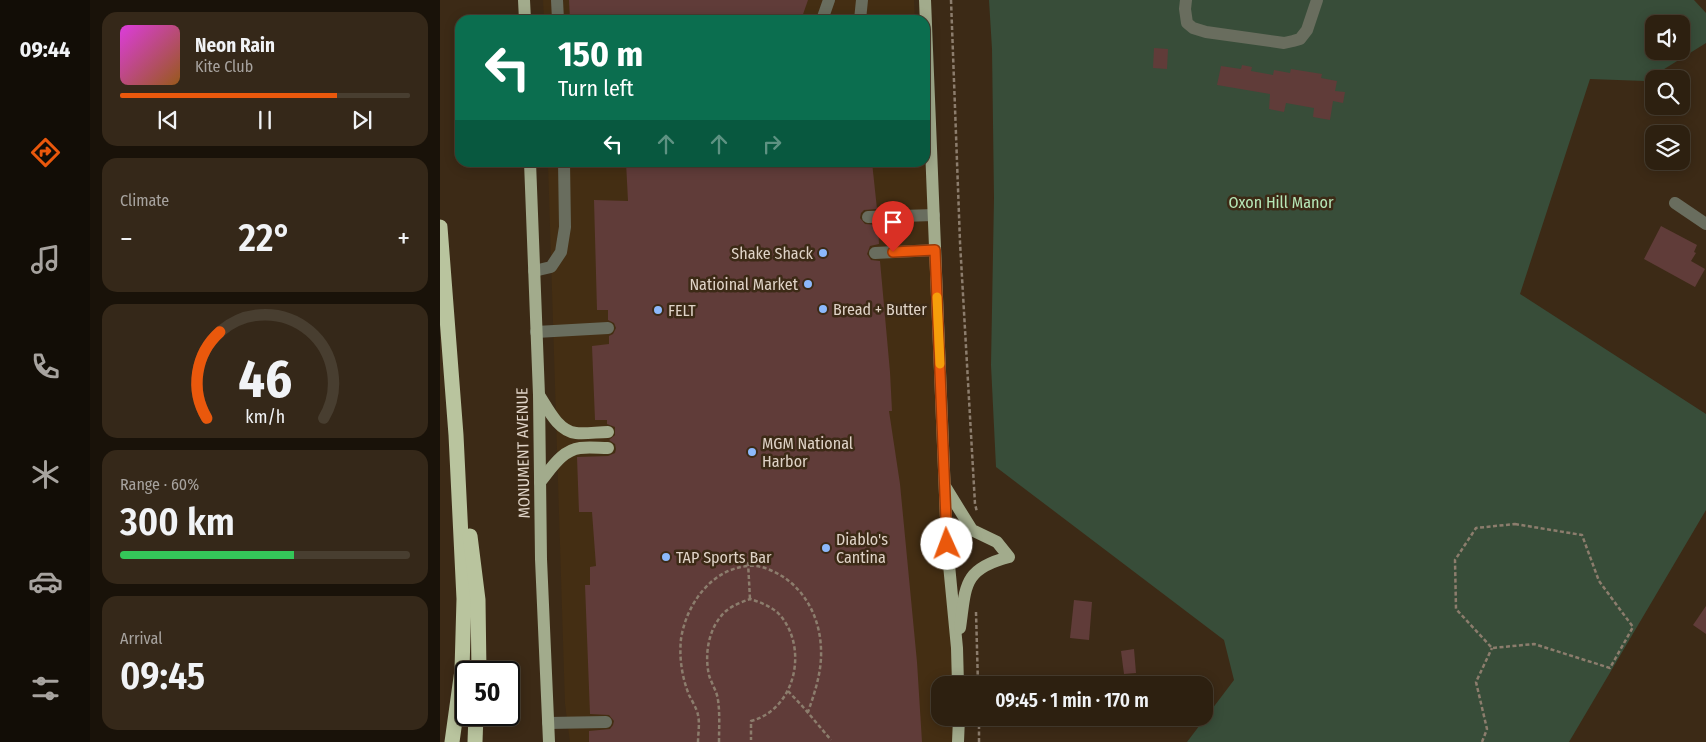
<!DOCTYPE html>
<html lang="en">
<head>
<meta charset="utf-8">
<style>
	:root { --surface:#2d2010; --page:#352819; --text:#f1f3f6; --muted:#a7a39f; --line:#483e30; --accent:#ea580c }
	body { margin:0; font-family:"Fira Sans Condensed",sans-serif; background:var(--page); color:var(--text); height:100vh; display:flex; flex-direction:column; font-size:19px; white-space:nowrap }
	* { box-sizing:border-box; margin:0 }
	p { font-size:16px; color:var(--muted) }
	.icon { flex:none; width:28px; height:28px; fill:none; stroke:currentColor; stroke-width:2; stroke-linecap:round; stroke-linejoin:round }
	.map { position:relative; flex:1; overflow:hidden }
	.side { display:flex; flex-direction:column; gap:12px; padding:12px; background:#191209; width:350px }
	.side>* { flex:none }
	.guide { position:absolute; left:15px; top:15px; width:475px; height:152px; border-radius:15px; box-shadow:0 2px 12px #0003,0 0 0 1px var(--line); background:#0b6e4f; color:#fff; overflow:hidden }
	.buttons { position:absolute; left:1205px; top:15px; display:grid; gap:10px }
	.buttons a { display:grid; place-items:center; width:45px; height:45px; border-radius:10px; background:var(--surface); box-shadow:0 2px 12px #0003,0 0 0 1px var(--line); font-size:25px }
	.speed { position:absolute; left:15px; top:661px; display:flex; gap:10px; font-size:25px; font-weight:700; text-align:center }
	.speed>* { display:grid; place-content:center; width:65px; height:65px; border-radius:50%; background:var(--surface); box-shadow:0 2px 12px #0003,0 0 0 1px var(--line); line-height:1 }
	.speed .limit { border:2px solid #111; border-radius:8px; background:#fff; color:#111 }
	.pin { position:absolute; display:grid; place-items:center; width:42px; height:42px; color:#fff; margin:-51px -21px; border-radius:50% 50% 50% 0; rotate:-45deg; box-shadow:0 0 5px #0007 }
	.pin .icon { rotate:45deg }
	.me { position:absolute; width:55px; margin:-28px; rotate:358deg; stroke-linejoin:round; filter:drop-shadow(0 0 4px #0008) }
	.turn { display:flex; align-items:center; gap:18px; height:105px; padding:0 20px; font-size:22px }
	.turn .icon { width:65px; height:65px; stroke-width:2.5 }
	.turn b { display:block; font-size:35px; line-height:42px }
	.lanes { display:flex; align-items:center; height:48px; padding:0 20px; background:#0003; justify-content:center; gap:25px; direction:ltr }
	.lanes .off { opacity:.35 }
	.big { font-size:38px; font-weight:600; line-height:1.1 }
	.side .card { flex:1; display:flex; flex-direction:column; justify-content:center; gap:8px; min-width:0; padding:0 18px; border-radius:15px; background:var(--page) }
	.side .dial { align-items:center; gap:0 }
	.dial svg { height:130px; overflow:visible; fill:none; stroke:var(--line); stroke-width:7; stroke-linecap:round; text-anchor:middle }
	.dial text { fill:var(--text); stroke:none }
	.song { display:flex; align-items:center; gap:15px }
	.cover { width:60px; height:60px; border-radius:8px; background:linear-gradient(135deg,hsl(300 70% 55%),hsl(30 70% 35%)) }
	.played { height:5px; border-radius:2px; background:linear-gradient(90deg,var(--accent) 75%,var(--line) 75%) }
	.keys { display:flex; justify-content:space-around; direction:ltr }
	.heat { display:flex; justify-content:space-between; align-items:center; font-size:28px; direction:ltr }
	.charge { height:8px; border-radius:4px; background:linear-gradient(90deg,#34c759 60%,var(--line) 0) }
	.trip { position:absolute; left:491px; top:676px; width:282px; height:50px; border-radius:15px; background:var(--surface); box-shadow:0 2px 12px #0003,0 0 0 1px var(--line); font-weight:600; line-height:50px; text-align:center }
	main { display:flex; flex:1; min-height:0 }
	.menu { display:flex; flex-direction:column; width:90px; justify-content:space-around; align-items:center; background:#120d06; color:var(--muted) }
	.menu .icon { width:35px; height:35px }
	.menu .selected { color:var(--accent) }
	.menu b { font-size:22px; color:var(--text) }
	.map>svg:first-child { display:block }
</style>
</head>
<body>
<main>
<nav class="menu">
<b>09:44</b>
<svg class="icon selected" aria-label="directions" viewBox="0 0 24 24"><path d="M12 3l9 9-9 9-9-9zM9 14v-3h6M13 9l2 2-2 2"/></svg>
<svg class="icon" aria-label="music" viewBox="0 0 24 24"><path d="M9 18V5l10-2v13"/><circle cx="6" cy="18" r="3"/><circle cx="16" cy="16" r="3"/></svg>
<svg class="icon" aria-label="phone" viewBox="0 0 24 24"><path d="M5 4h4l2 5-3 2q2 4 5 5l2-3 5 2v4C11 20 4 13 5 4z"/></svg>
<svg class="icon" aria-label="climate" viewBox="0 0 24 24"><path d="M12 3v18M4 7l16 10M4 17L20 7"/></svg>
<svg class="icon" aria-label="car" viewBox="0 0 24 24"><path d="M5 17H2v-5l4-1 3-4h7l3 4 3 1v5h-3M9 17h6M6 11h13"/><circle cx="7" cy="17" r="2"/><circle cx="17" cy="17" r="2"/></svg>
<svg class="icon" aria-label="filters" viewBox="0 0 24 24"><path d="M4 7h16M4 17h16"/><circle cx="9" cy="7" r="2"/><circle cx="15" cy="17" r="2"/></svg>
</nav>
<section class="side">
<div class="card">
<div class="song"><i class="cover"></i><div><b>Neon Rain</b><p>Kite Club</p></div></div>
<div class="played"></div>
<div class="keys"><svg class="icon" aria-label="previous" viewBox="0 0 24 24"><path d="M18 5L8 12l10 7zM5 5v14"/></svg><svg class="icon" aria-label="pause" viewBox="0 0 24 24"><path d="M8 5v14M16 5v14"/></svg><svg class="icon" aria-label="next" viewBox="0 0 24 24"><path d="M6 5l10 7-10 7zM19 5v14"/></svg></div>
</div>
<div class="card"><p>Climate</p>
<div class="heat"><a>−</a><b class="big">22°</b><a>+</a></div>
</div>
<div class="card dial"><svg viewBox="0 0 100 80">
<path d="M14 69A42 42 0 1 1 86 69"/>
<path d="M14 69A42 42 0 0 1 22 16" stroke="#ea580c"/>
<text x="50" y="56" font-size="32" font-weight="700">46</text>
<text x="50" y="72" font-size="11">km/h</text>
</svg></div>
<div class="card"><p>Range · 60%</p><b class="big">300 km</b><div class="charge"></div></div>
<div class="card"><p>Arrival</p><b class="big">09:45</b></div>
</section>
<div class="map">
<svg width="1266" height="742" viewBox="0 0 1266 742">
	<rect width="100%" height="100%" fill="#3c2a16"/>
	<g fill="#442e13">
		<polygon points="103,0 474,0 475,20 104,20"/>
		<polygon points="108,163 485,163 517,648 517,685 500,685 500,718 517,718 516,742 130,742 125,704"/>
	</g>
	<path fill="#384d39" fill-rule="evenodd" d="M549,0H1254L1266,13V43L1205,81L1150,79L1080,294L1266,414V510L1129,742H747L794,680L784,640L556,467L551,365L554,198L552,49ZM1214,24H1241V51H1214Z"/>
	<g fill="#603c39">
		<polygon points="129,0 368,0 361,20 130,20"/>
		<polygon points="714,48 728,49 727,69 713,68"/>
		<polygon points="802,65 812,67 811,71 833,75 834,70 850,73 851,69 882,74 881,78 897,81 895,91 905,92 903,103 893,101 890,120 873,117 874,108 846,103 844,112 829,109 830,94 777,85 781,66 801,69"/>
		<polygon points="186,162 432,162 437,209 424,210 421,213 420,218 425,224 438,225 439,244 430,246 427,254 431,260 440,261 450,372 452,411 449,411 460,484 477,662 482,742 149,742 149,731 170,729 173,725 174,721 169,715 150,714 145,585 150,585 150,567 156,566 152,512 139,512 137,457 168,456 175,453 176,449 175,444 169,440 175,435 175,427 167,424 167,420 155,420 152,346 169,344 169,336 173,334 176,328 174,323 168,320 168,310 157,310 154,200 188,201"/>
		<polygon points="1221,226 1257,245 1254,252 1256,253 1251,261 1265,269 1255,287 1204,259"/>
		<polygon points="634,600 652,602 649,640 630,638"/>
		<polygon points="1266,606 1266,634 1253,625"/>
		<polygon points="694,649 696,673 684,674 681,651"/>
	</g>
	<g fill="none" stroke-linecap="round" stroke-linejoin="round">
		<g stroke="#8c7d6d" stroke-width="2.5" stroke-dasharray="4 2.5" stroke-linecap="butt">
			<polyline points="511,0 520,242 535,504 537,512"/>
			<polygon points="1075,524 1142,535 1159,581 1193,627 1170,668 1094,644 1052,648 1016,609 1015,560 1036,528"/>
			<polyline points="308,562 310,599"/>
			<polyline points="536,612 538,685"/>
			<polyline points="348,691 364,708 391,740"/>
			<path d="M258,742C258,734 260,724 258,715C257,709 252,701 249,695C242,677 239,658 241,639C246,605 271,569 308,566C316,565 323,567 330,570C362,583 380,615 381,649C382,671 375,692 368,712"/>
			<path d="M279,742C279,728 280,714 278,700C277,691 271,683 269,675C264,653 269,626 286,611C293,605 302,602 310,599C320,602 330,606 338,613C369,645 357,709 311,721V740"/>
			<polyline points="539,742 539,718"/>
			<polyline points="1042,742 1047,729 1036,682 1052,648"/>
		</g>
		<g stroke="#696d5e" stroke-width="12">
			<polyline points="117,0 118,20"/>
			<polyline points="746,0 745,9 747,23 753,28 766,32 844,43 853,41 860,39 867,30 877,0"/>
			<polyline points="382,20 389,0"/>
			<polyline points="420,20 422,0"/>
			<polyline points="1235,203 1266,224"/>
			<polyline points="428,217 494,215"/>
			<polyline points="435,253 495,250"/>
			<polyline points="94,271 111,267 121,252 125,227 124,162"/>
			<polyline points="96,332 168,328"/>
			<polyline points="108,723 166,722"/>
		</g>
		<g stroke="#a2ab8c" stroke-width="12">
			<polyline points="84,0 85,20"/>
			<polyline points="485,0 507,544 517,648 518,685"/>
			<polyline points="90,162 99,395 101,559 109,742"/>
			<path d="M99,395C108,409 118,431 136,433C146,434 158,432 168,432"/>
			<path d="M100,482C111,469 122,450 140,448C149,447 159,448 168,448"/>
			<path d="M506,488L532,530L557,542L569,557C522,569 526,587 520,628"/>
			<polyline points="518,742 519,718"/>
		</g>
		<g stroke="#b9c49e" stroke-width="15">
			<polyline points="0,227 16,435 24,599 22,670 12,742"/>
			<polyline points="30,536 38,600 39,672"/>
			<polyline points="35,742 36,715"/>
		</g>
	</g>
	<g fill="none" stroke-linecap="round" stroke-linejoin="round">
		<g stroke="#983908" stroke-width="12">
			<polyline id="route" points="453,252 495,250 507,544"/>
		</g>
		<use href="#route" stroke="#ea580c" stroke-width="9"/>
		<polyline stroke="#f59e0b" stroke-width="9" points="497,297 500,364"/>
	</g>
	<g fill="#8cb9fc" stroke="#3c2a16" stroke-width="2">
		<circle cx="383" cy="253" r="5"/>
		<circle cx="368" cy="284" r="5"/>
		<circle cx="383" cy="309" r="5"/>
		<circle cx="218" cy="310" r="5"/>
		<circle cx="312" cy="452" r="5"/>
		<circle cx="386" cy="548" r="5"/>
		<circle cx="226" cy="557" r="5"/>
	</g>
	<g text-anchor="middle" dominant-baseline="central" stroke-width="5" stroke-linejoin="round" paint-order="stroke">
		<g font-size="16" fill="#b6e7b7" stroke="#3c2a16">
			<text x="841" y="202">Oxon Hill Manor</text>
		</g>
		<g font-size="16" fill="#dfd3c7" stroke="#3c2a16" text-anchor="start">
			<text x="373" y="253" text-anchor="end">Shake Shack</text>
			<text x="358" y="284" text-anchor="end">Natioinal Market</text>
			<text x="393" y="309">Bread + Butter</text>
			<text x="228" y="310">FELT</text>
			<text x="322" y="443">MGM National<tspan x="322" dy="18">Harbor</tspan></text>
			<text x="396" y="539">Diablo's<tspan x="396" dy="18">Cantina</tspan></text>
			<text x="236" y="557">TAP Sports Bar</text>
		</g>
		<g font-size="16" fill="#dfd3c7" stroke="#3c2a16">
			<text transform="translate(83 453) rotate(-91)">MONUMENT AVENUE</text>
		</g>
	</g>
</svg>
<div class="buttons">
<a><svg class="icon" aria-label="sound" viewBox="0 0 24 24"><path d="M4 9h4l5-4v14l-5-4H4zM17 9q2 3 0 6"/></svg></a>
<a><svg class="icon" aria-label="search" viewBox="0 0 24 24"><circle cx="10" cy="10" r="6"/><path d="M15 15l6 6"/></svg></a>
<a><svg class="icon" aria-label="layers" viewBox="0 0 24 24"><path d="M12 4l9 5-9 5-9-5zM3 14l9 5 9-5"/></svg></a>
</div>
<div class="speed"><div class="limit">50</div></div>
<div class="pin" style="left:453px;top:252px;background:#d93025"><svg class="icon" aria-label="arrive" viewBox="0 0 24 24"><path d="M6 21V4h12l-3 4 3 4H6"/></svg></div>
<svg class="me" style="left:507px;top:544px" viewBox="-20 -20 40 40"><circle r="19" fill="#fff"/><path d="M0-13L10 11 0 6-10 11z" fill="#ea580c"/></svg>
<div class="trip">09:45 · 1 min · 170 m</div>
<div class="guide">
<div class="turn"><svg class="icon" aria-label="left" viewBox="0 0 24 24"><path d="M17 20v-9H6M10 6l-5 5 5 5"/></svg><div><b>150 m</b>Turn left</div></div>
<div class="lanes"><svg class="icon" aria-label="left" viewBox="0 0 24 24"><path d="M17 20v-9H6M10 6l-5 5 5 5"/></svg><svg class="icon off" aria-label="ahead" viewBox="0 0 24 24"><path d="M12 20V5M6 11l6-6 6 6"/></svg><svg class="icon off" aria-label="ahead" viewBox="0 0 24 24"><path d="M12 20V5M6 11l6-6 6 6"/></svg><svg class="icon off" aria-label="right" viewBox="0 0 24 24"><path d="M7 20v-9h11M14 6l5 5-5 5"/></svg></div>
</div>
</div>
</main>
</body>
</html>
